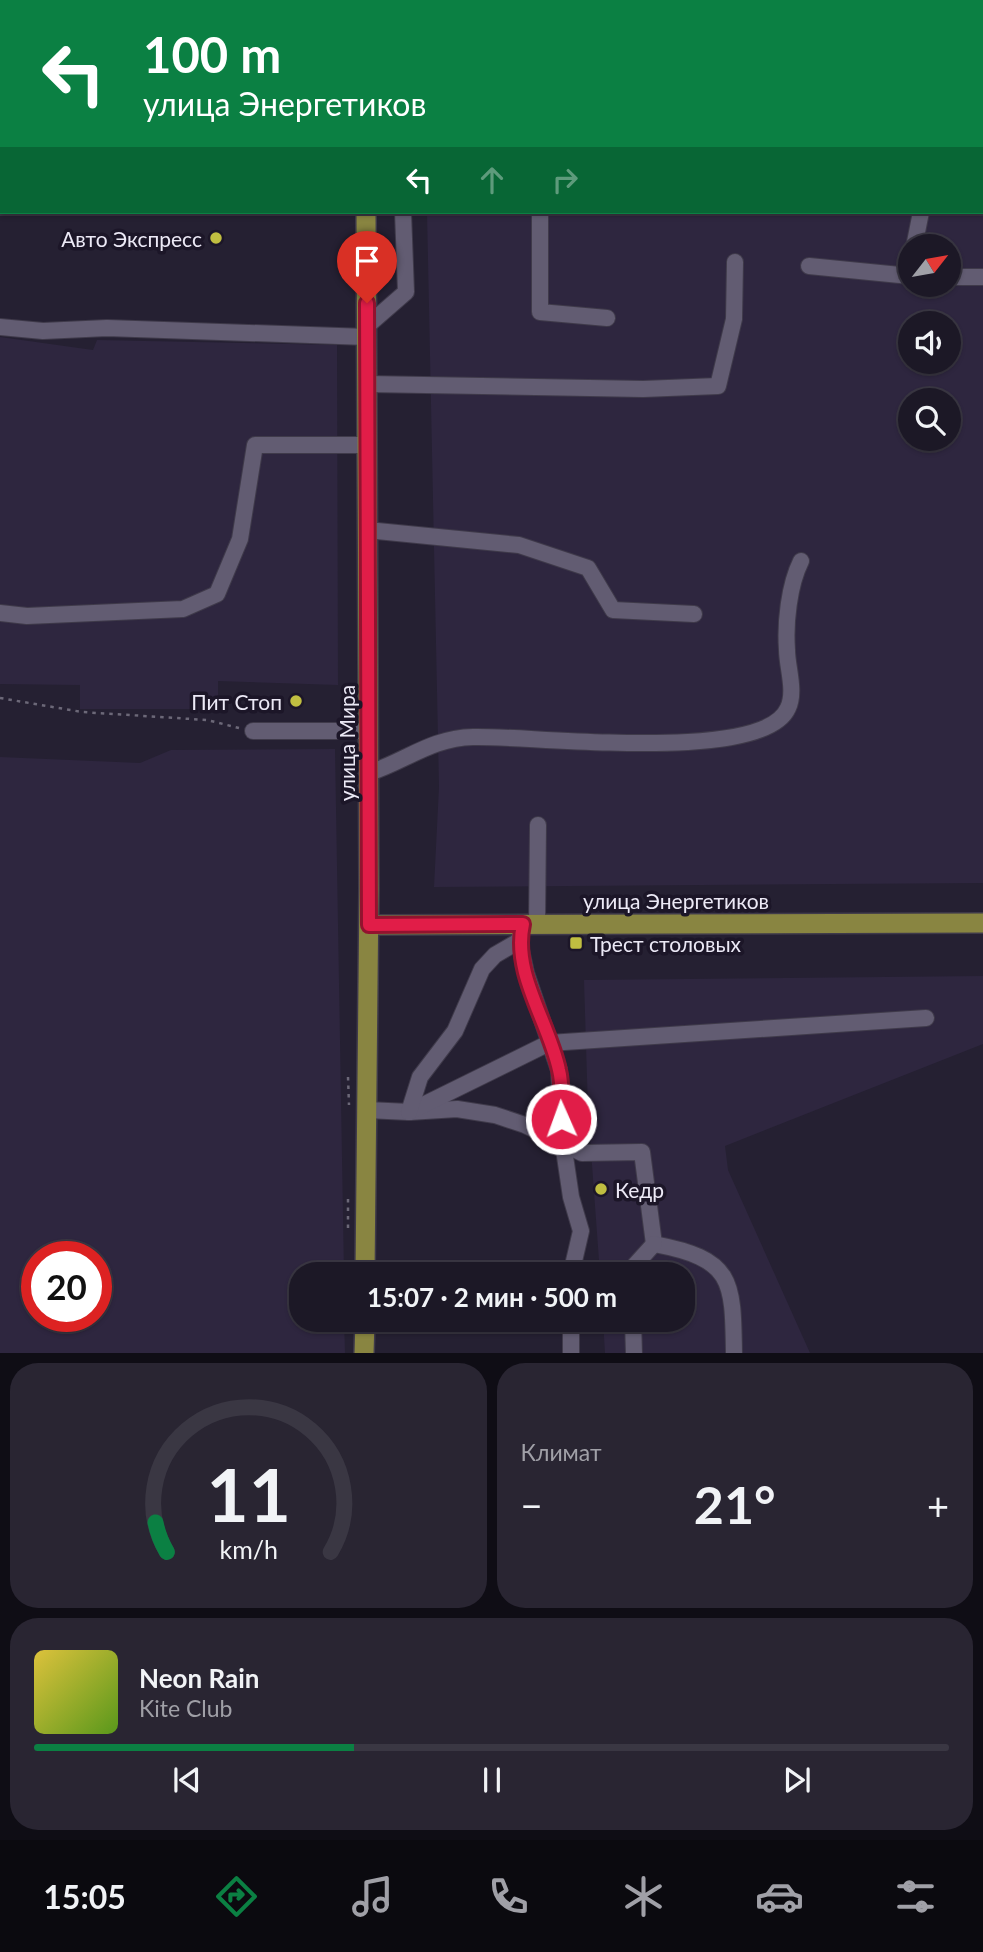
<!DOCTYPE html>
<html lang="ru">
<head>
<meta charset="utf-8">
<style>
	:root { --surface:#1c1826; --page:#292532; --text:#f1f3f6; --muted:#a0a0a7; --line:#3a3743; --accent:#0b8043 }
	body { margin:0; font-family:Lato,sans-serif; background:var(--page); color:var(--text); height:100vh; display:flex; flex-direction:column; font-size:26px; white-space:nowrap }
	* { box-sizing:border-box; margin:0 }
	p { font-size:23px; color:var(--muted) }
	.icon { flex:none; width:38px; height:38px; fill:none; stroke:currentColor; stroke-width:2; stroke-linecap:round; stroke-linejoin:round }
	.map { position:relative; height:1353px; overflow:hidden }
	.panel { display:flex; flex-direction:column; gap:10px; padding:10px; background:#0f0d15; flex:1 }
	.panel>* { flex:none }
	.guide { position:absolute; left:0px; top:0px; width:984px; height:214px; box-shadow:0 2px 5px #0004,0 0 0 2px var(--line); background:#0b8043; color:#fff; overflow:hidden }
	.needle { width:46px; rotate:59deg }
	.controls { position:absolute; left:898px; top:234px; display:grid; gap:14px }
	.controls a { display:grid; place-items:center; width:63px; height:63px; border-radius:50%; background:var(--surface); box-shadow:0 2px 5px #0004,0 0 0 2px var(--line); font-size:35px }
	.speed { position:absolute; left:21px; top:1241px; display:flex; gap:14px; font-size:35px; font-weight:700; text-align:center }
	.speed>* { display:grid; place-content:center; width:91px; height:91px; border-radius:50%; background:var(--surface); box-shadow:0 2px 5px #0004,0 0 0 2px var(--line); line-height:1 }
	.speed .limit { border:10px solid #d22; background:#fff; color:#111 }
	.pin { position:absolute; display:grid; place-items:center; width:60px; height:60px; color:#fff; margin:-72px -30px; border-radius:50% 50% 50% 0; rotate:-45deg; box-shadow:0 0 7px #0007 }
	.pin .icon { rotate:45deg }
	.me { position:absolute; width:77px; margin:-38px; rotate:358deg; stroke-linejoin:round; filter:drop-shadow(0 0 5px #0008) }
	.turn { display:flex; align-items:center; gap:24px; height:147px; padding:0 28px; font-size:32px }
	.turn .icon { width:91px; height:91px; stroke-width:2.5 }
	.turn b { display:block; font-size:49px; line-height:60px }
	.lanes { display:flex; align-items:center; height:66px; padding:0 28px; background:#0003; justify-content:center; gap:35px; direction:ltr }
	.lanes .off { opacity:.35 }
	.big { font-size:52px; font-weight:700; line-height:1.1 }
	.panel .widget { flex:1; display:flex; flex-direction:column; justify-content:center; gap:10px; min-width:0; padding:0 24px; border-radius:28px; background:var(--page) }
	.panel .dial { align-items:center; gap:0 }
	.dial svg { height:182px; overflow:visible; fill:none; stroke:var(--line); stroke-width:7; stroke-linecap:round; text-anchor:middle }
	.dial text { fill:var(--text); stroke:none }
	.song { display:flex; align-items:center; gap:21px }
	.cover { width:84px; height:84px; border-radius:10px; background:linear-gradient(135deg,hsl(50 70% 55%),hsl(90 70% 35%)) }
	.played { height:7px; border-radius:4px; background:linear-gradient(90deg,var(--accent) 35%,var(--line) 35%) }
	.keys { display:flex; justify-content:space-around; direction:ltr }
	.heat { display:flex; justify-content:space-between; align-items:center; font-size:38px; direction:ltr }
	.panel .tiles { flex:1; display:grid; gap:10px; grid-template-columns:1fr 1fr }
	.widget:last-child { grid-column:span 2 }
	.trip { position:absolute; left:289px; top:1262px; width:406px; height:70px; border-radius:28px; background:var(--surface); box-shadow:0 2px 5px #0004,0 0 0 2px var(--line); font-weight:700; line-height:70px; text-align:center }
	.tab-bar { display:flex; height:112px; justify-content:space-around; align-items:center; background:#0b0a0f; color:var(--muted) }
	.tab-bar .icon { width:49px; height:49px }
	.tab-bar .active { color:var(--accent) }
	.tab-bar b { font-size:32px; color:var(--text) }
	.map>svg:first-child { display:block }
</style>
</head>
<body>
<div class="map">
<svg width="983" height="1354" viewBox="0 0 983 1354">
	<rect width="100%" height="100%" fill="#252032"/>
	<g fill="#2e263f" fill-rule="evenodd">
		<path d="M424,0H983V883L434,887L439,787L427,212H982V2ZM910,247H948V285H910ZM910,324H948V362H910ZM910,401H948V439H910Z"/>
		<polygon points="0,337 93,350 97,340 337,345 338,685 218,681 218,709 80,709 80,685 0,684"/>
		<path d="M335,749L344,1274H301V1320H344L345,1353H0V757L140,763L171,750ZM37,1256H96V1316H37Z"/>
		<polygon points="983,976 983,1044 725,1146 728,1170 810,1353 605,1353 603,1320 682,1320 682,1274 600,1274 588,1110 584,980"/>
	</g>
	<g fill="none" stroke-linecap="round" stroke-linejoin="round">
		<g stroke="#3f3a4a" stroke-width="18">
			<g id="minor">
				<polyline points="3,0 4,2"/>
				<polyline points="869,0 870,2"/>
				<polyline points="922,0 954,0"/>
				<polyline points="966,0 966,2"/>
				<polyline points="0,96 2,94"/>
				<polyline points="982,154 983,154"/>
				<polyline points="540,212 540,312 607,318"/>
				<polyline points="914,247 921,212"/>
				<polyline points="809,266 910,276"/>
				<polyline points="948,277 983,277"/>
				<polyline points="367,326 406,292 403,212"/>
				<polyline points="0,327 43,331 107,328 367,337"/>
				<polyline points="368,384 643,389 718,386 734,319 735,262"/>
				<polyline points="367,530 519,545 588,568 613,610 694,614"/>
				<polyline points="0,613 27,616 183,609 217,594 240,539 255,445 368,445"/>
				<polyline points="253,731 368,731"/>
				<path d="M369,773C406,761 431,738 473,737C529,735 763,765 788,708C796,691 787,667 787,650C785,623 789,585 801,561"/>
				<polyline points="522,924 519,941 526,973 559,1070 563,1143 571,1197 581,1231 571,1274"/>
				<polyline points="537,924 538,825"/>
				<polyline points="367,1110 409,1112 457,1109 495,1115 525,1125 582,1153 642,1152 654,1244"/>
				<polyline points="409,1112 549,1043 926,1018"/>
				<polyline points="409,1112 420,1077 455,1031 482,969 495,955 519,941"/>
				<path d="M654,1244C733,1259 733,1279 734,1354"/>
				<polyline points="635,1274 635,1265 654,1244"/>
				<polyline points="571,1320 571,1354"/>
				<polyline points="633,1320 634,1354"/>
			</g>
		</g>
		<g stroke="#3f3a4a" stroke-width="22">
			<g id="major">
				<polyline points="364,2 364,0"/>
				<polyline points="369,925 983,923"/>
				<polyline points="365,1274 369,888 366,212"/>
				<polyline points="364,1354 365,1320"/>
			</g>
		</g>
		<g stroke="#6c6878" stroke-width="2.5" stroke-dasharray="3.5 5" stroke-linecap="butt">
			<polyline points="0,698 82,712 207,720 239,728"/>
			<polyline points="348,1077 349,1105"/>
			<polyline points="348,1228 348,1199"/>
		</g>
		<use href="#minor" stroke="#625c72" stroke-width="16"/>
		<use href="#major" stroke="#898541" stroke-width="19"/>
		<g stroke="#a19dac" stroke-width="4.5" stroke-dasharray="14 7" stroke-linecap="butt">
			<polyline points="766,0 766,2"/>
			<polyline points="801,0 801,2"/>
			<polyline points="855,0 856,2"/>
			<polyline points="982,206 983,207"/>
		</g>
	</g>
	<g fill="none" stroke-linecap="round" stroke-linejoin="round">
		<g stroke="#92132f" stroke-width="18">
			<path id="route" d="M367,303L369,925L523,924C512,974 549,1022 559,1070C563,1085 561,1103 561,1119"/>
		</g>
		<use href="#route" stroke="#e11d48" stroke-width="12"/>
	</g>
	<g fill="#c0be41" stroke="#1c1628" stroke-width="2.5">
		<circle cx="216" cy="238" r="7"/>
		<circle cx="296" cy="701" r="7"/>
		<rect x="569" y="936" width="14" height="14" rx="3.5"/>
		<circle cx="601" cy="1189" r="7"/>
	</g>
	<g text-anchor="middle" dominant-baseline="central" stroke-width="7" stroke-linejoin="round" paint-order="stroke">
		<g font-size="21" fill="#ece9f6" stroke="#1c1628" text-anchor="end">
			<text x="202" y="238">Авто Экспресс</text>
			<text x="282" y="701">Пит Стоп</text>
			<text x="590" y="943" text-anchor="start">Трест столовых</text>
			<text x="615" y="1189" text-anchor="start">Кедр</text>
		</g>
		<g font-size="21" fill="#ece9f6" stroke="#1c1628">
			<text transform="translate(346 743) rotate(-90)">улица Мира</text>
			<text x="676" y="900">улица Энергетиков</text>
		</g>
	</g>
</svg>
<div class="controls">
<a><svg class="needle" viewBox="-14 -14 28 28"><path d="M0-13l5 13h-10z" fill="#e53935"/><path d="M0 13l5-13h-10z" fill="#a0a0a7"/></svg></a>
<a><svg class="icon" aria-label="sound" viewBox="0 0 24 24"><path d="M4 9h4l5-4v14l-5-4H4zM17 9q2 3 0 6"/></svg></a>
<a><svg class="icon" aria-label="search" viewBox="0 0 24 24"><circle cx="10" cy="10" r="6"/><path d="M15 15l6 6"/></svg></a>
</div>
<div class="speed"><div class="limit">20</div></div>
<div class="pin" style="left:367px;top:303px;background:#d93025"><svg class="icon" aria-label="arrive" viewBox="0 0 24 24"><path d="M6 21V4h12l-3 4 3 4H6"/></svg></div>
<svg class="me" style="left:561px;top:1119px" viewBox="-20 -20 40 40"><circle r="17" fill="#e11d48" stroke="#fff" stroke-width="3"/><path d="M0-11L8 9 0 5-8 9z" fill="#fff"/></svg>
<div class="trip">15:07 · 2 мин · 500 m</div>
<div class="guide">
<div class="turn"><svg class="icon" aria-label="left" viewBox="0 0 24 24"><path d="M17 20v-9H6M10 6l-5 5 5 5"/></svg><div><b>100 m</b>улица Энергетиков</div></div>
<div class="lanes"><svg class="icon" aria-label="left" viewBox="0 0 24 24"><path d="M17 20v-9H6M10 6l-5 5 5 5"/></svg><svg class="icon off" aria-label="ahead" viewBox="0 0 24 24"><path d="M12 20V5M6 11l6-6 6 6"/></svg><svg class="icon off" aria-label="right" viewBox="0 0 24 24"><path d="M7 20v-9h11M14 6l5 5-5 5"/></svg></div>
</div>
</div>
<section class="panel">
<div class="tiles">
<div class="widget dial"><svg viewBox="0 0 100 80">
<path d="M14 69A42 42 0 1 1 86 69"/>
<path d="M14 69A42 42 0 0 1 9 56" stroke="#0b8043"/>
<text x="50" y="56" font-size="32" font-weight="700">11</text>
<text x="50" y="72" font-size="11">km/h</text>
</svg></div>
<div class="widget"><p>Климат</p>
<div class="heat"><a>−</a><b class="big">21°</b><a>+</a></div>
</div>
<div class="widget">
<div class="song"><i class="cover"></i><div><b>Neon Rain</b><p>Kite Club</p></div></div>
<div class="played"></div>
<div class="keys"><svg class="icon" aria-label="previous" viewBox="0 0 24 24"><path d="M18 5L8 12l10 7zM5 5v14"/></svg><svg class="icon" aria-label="pause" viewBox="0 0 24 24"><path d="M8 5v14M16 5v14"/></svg><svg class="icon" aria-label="next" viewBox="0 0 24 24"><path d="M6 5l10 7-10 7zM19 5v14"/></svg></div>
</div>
</div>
</section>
<nav class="tab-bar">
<b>15:05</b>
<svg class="icon active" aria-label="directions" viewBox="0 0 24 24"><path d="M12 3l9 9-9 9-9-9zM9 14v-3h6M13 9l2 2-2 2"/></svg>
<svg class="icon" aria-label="music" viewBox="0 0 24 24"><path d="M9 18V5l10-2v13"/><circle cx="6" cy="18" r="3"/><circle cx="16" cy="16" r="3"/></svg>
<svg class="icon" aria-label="phone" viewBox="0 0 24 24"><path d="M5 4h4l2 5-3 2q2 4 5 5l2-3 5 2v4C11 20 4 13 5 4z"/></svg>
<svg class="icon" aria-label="climate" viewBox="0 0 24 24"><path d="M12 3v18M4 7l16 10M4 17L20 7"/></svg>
<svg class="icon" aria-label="car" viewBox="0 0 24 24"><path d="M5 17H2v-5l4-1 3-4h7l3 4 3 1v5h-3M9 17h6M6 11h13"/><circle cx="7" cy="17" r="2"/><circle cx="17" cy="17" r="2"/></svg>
<svg class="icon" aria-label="filters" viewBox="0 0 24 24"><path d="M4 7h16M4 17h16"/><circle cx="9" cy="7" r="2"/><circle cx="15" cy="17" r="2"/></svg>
</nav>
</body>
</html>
